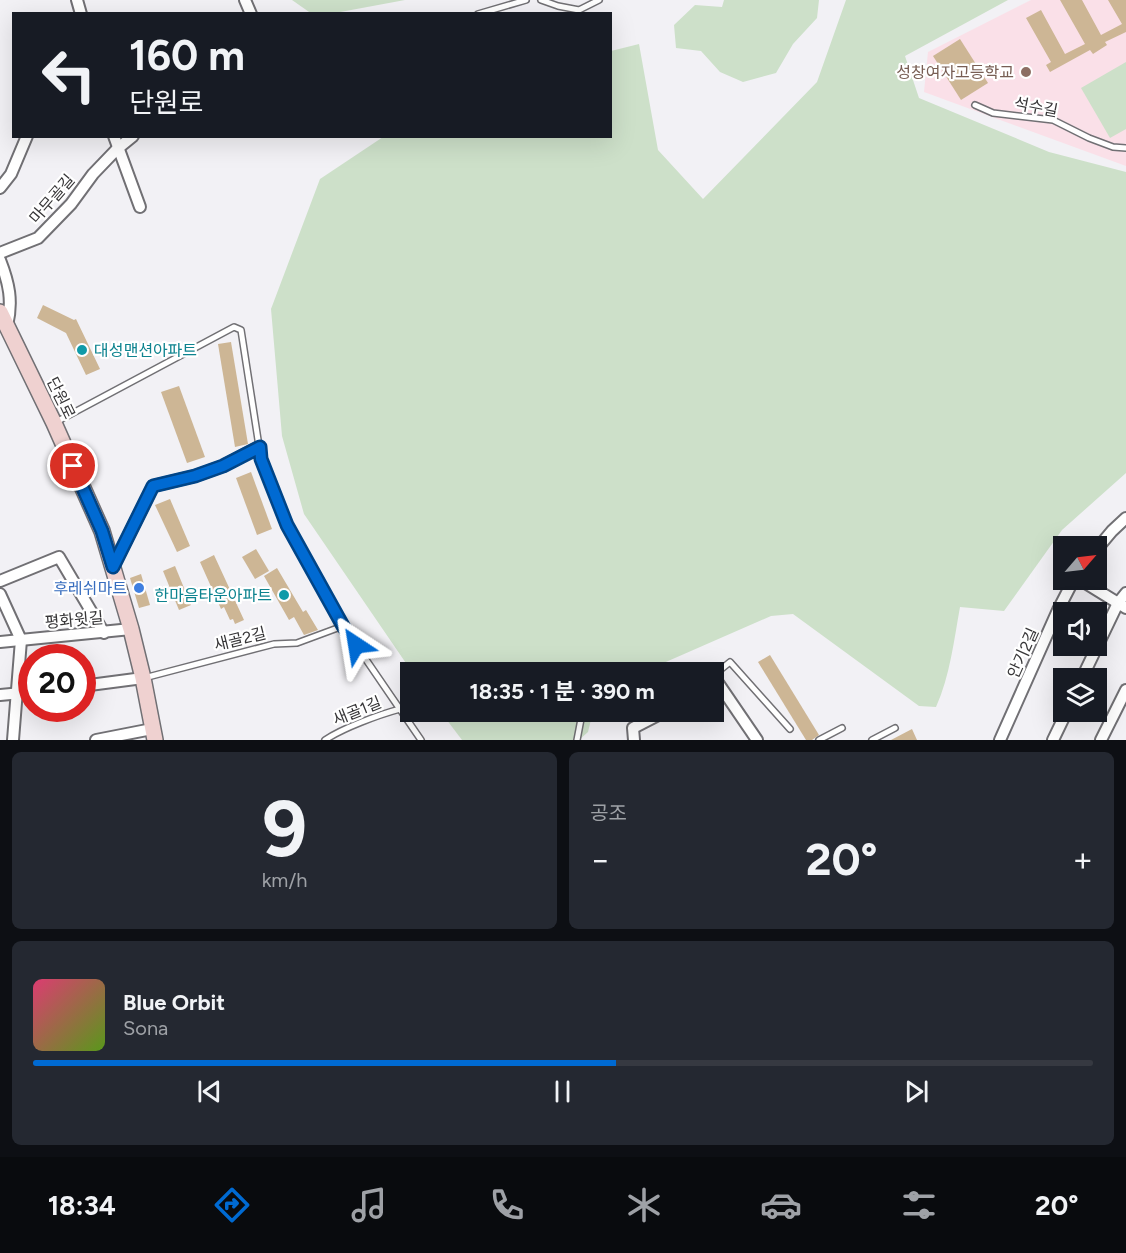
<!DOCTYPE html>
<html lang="ko">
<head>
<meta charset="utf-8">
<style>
	:root { --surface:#171b24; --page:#242831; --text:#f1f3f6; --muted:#9ea1a6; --line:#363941; --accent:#006ad2 }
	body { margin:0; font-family:Figtree,"Noto Sans KR",sans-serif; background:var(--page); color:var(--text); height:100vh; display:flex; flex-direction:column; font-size:22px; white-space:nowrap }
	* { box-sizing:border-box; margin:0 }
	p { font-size:20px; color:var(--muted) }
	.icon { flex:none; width:33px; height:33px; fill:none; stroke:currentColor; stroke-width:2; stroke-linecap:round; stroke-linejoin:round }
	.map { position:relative; height:740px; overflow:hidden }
	.details { display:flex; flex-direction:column; gap:12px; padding:12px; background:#0d0f14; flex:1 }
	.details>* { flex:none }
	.guide { position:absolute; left:12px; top:12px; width:600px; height:126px; border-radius:0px; box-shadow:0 6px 24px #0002; background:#171b24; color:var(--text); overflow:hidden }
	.needle { width:39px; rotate:62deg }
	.fabs { position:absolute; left:1053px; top:536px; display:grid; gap:12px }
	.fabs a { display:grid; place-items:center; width:54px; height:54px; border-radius:0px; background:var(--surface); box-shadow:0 6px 24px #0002; font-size:30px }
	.speed { position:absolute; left:18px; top:644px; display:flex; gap:12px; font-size:30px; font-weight:700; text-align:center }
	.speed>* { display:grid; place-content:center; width:78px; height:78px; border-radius:50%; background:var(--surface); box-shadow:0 6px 24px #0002; line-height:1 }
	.speed .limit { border:9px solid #d22; background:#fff; color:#111 }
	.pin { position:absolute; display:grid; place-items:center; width:51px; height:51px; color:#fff; margin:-26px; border:3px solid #fff; border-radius:50%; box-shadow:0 2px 6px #0007 }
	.me { position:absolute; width:66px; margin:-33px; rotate:327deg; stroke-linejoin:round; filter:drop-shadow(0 0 4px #0008) }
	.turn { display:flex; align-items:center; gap:21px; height:126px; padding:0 18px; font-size:27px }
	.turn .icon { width:78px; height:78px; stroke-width:2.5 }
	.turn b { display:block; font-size:42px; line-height:51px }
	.big { font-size:45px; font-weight:700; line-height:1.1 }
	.details .tile { flex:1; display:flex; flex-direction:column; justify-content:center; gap:9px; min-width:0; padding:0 21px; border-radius:9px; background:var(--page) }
	.details .dial { align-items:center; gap:0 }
	.dial b { font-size:78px; line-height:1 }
	.song { display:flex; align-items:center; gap:18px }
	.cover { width:72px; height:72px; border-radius:9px; background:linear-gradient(135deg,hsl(340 70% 55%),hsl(90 70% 35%)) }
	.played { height:6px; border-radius:3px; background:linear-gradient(90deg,var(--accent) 55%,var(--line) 55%) }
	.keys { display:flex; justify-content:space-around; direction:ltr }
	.heat { display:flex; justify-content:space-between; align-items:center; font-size:33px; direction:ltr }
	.details .tiles { flex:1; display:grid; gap:12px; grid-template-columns:1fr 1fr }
	.tile:last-child { grid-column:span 2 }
	.trip { position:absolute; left:400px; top:662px; width:324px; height:60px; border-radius:0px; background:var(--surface); box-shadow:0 6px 24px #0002; font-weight:700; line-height:60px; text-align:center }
	.dock { display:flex; height:96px; justify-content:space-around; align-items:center; background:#090b0e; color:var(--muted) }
	.dock .icon { width:42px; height:42px }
	.dock .on { color:var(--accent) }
	.dock b { font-size:27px; color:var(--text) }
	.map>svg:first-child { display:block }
</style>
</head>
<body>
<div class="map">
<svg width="1126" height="740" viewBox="0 0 1126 740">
	<rect width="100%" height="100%" fill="#f2f1f5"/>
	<polygon fill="#fae0e8" points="1031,0 1126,0 1126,166 924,92 928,52"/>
	<g fill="#cde0c9">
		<polygon points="292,0 405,0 335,13 312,14"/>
		<polygon points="724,0 819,0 817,18 793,44 776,73 743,82 720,72 701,51 676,48 674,25 695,5 722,7"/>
		<path d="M846,0H1008L905,56L919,98L1049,152L1126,172V473L1062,530L1004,611L960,607C954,640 950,676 936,707L919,706L793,614L771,616L643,672H412L304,514L282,436L271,309L320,179L383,137L610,136L611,51L639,44L658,150L703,199L817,82Z"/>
		<polygon points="1126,62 1126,129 1110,138 1081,88"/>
		<polygon points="440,711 593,711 588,732 579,740 462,740"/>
	</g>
	<g fill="#cdb695">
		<polygon points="1060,0 1082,0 1101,35 1122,24 1108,0 1126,0 1126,32 1105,42 1107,45 1093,54 1090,50 1050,72 1046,65 1051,62 1026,18 1041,10 1065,54 1085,44"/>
		<polygon points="960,39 988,83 961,100 933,56"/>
		<polygon points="43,305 74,320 76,319 100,369 86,375 66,333 37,318"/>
		<polygon points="231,342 248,444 235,447 218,344"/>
		<polygon points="179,386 205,457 187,463 161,392"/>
		<polygon points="251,472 272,529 257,535 236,478"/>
		<polygon points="170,499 190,546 177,552 155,505"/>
		<polygon points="256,549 269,571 255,579 242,557"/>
		<polygon points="214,555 244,620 235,624 233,619 230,620 224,607 221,609 200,562"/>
		<polygon points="175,566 191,605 179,610 163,571"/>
		<polygon points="277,568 303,612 306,610 318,630 304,635 294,617 289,620 264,576"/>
		<polygon points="141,574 150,605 139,608 130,578"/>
		<polygon points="770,655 819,735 812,740 806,740 758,662"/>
		<polygon points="912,729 917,740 891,740"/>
	</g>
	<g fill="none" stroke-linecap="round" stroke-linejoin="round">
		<g stroke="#717074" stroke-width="8">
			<g id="lane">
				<polyline points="541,0 558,6 579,10 599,0"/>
				<polyline points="478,14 526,0"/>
				<polyline points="975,105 993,113 1053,120 1089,138 1113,147 1126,148"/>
				<polyline points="56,422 234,327 241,330 261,459 287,525 343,626 421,740"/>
				<polyline points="714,675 730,662 790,729"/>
				<polyline points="144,678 274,644 297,643 343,626"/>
				<path d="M325,740C343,728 378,715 400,709"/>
				<polyline points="577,740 581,719"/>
				<polyline points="819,740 842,728"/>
				<polyline points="872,740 895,728"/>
			</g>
		</g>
		<g stroke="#717074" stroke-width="14">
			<g id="street">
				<polyline points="77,0 81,14"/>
				<polyline points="245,0 251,14"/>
				<polyline points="114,136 140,207"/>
				<polyline points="0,188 11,174 27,136"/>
				<polyline points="0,253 38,238 71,204 93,174 117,149 133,136"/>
				<path d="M0,260C9,283 13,301 7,326"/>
				<polyline points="1096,550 1112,531 1126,518"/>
				<polyline points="113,567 153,486 195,476 223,466 259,447"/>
				<polyline points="1079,579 1126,608"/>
				<polyline points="0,581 59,557 104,633"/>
				<polyline points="0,594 21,640 13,740"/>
				<polyline points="0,642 131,629"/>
				<polyline points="714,677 757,740"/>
				<polyline points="1082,678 1118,603 1126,593"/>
				<polyline points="82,686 143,678"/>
				<polyline points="0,695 32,692"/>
				<polyline points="96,740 152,729"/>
				<polyline points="634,740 633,728 666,711"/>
				<polyline points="1000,740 1058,610 1074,579"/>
				<polyline points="1053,740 1067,711"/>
				<polyline points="1101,740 1126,690"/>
			</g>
		</g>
		<g stroke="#717074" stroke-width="18">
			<polyline id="secondary" points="0,312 54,423 102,531 131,629 143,678 155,740"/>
		</g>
		<use href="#lane" stroke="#fff" stroke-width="5"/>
		<use href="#street" stroke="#fff" stroke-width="10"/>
		<use href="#secondary" stroke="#efd1d0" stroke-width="15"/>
	</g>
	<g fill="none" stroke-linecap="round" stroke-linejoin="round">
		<g stroke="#004588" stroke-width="15">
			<polyline id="route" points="73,466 102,531 113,567 153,486 195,476 223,466 260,447 261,459 287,525 343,626 356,645"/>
		</g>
		<use href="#route" stroke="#006ad2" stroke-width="10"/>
	</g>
	<circle fill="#8d6e63" stroke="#fff" stroke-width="2" cx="1026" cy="72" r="6"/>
	<g fill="#0f9aa8" stroke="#fff" stroke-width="2">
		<circle cx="82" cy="350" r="6"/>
		<circle cx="284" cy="595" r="6"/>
	</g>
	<circle fill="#3f7fe0" stroke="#fff" stroke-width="2" cx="139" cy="588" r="6"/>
	<g text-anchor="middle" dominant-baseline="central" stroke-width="4.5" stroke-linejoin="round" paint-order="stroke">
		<g font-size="16" fill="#785e54" stroke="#fff" text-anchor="end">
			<text x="1014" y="72">성창여자고등학교</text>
		</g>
		<g font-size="16" fill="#373638" stroke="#fff">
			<text transform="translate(1036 107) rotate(11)">석수길</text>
			<text transform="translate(52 199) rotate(-49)">마무골길</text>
			<text transform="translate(61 398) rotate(64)">단원로</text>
			<text transform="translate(74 620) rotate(-5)">평화윗길</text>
			<text transform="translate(240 639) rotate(-14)">새골2길</text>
			<text transform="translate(1023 653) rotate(-66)">안기2길</text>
			<text transform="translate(357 711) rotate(-22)">새골1길</text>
		</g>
		<g font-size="16" fill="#0d838f" stroke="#fff" text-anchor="start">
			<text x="94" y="350">대성맨션아파트</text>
			<text x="272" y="595" text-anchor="end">한마음타운아파트</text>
		</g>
		<g font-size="16" fill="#366cbe" stroke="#fff" text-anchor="end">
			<text x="127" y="588">후레쉬마트</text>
		</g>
	</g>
</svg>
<div class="fabs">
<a><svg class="needle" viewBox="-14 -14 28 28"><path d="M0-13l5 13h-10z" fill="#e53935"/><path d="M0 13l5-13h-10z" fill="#9ea1a6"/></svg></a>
<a><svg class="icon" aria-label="sound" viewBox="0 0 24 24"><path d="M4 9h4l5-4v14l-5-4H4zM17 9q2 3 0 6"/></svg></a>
<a><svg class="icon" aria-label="layers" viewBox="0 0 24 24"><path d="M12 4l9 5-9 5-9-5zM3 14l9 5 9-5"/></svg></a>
</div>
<div class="speed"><div class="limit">20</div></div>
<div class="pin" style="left:73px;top:466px;background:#d93025"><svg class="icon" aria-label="arrive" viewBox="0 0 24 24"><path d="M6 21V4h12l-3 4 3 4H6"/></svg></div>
<svg class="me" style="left:356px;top:645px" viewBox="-20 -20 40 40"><path d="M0-17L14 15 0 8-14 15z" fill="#006ad2" stroke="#fff" stroke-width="4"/></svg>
<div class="trip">18:35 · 1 분 · 390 m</div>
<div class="guide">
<div class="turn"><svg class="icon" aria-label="left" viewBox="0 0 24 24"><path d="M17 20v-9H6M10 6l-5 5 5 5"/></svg><div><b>160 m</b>단원로</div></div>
</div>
</div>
<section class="details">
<div class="tiles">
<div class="tile dial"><b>9</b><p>km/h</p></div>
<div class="tile"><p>공조</p>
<div class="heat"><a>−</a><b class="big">20°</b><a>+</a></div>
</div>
<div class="tile">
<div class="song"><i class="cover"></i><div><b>Blue Orbit</b><p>Sona</p></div></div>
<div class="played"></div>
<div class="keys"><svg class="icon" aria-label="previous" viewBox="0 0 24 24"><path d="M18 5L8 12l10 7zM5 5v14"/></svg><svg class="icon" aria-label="pause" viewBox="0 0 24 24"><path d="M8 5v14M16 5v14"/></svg><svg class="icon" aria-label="next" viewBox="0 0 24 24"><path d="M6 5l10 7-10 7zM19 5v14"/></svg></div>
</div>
</div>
</section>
<nav class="dock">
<b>18:34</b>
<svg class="icon on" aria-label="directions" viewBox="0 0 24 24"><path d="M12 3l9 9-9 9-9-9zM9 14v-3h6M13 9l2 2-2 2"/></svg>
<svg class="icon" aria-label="music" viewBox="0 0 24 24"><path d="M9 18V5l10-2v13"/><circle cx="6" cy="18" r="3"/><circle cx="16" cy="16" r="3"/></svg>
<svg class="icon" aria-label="phone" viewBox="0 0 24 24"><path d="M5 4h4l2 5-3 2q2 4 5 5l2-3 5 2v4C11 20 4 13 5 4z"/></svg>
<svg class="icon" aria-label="climate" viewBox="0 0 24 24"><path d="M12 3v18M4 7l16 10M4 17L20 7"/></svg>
<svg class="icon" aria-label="car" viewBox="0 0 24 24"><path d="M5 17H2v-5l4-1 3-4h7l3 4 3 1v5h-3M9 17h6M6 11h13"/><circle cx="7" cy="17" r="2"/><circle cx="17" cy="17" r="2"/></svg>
<svg class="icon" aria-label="filters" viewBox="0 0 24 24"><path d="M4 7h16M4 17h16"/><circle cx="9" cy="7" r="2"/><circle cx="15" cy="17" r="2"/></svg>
<b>20°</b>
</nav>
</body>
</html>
